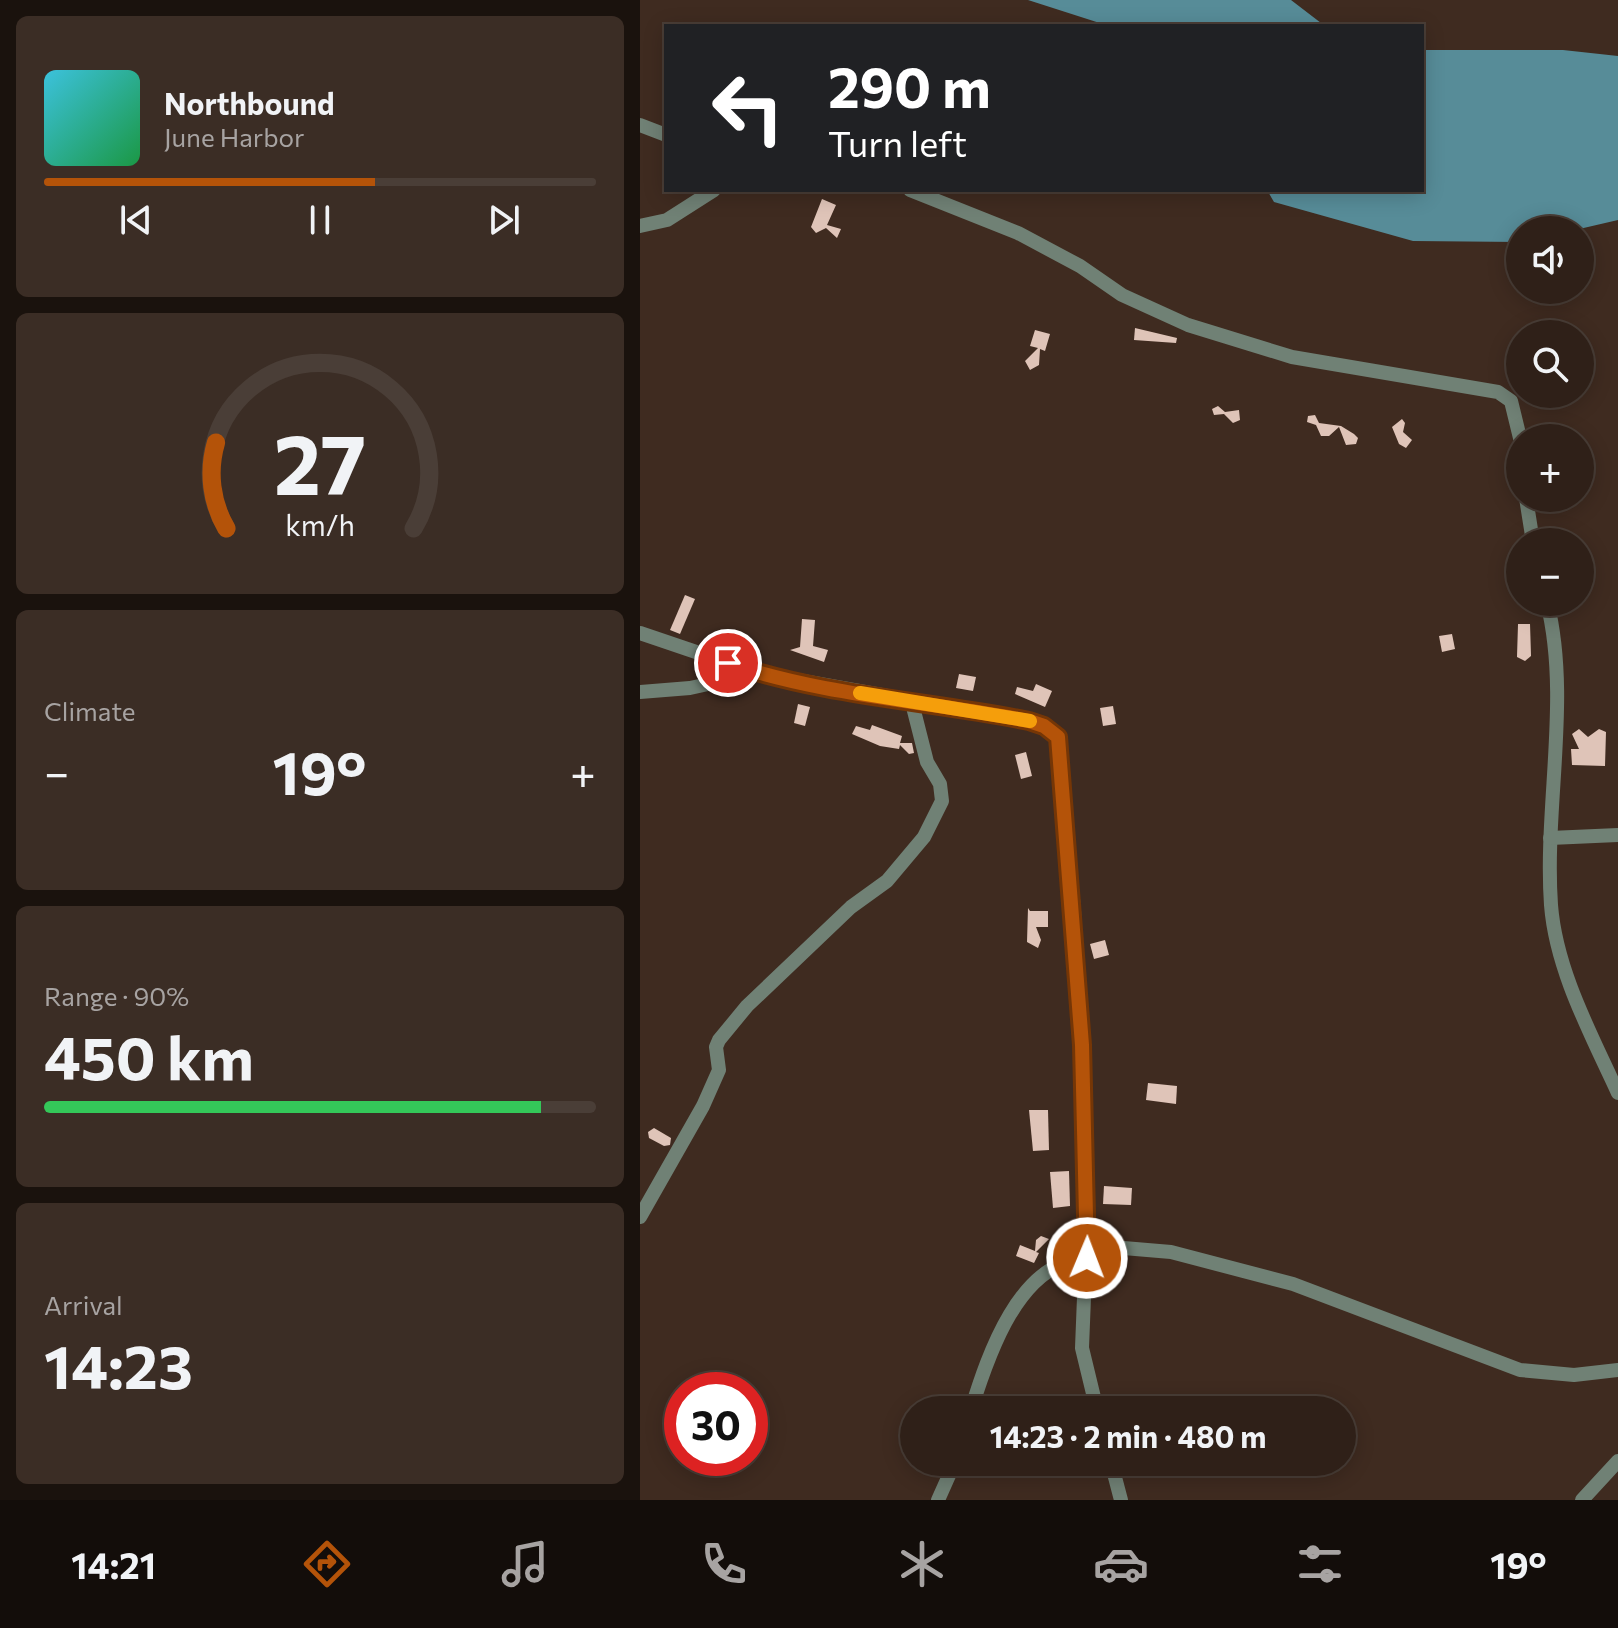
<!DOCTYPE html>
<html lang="en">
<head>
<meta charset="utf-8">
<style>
	:root { --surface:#2f2018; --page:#3b2d25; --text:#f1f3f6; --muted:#a7a3a2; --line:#4a3e37; --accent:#b45309 }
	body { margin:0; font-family:Commissioner,sans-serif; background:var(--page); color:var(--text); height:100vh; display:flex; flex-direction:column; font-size:30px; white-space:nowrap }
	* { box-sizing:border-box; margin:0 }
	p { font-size:26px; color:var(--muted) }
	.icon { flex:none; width:44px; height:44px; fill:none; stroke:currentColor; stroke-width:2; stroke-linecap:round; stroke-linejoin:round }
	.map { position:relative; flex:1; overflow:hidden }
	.details { display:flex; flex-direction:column; gap:16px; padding:16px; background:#1a120d; width:640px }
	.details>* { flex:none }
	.guide { position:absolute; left:24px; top:24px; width:760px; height:168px; border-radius:0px; box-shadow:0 4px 20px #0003,0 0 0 2px var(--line); background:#202124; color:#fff; overflow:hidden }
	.controls { position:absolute; left:866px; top:216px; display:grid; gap:16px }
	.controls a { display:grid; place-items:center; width:88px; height:88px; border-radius:50%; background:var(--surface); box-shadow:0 4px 20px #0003,0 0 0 2px var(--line); font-size:40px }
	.speed { position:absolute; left:24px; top:1372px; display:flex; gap:16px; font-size:40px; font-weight:700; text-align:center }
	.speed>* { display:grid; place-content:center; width:104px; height:104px; border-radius:50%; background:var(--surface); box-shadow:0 4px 20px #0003,0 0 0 2px var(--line); line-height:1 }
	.speed .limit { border:12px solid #d22; background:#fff; color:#111 }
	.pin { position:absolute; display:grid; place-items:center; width:68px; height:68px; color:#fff; margin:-34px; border:4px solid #fff; border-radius:50%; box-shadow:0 2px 8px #0007 }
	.me { position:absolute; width:88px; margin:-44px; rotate:1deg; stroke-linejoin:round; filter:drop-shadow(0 0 6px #0008) }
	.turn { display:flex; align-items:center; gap:28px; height:168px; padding:0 32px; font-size:36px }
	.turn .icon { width:104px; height:104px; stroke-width:2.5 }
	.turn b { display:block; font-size:56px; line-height:68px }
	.big { font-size:60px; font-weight:700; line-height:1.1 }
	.details .tile { flex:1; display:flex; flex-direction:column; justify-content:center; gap:12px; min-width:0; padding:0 28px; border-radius:12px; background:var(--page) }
	.details .dial { align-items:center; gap:0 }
	.dial svg { height:208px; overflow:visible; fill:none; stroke:var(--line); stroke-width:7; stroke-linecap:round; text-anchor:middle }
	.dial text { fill:var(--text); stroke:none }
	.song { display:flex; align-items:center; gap:24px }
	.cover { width:96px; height:96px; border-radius:12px; background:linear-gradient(135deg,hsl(190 70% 55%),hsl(140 70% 35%)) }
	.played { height:8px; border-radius:4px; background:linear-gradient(90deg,var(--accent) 60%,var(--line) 60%) }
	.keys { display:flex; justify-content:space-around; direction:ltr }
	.heat { display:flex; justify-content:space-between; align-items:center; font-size:44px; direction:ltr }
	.charge { height:12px; border-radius:6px; background:linear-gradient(90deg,#34c759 90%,var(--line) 0) }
	.trip { position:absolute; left:260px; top:1396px; width:456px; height:80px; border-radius:40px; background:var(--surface); box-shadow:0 4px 20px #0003,0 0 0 2px var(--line); font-weight:700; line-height:80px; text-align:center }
	.menu { display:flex; height:128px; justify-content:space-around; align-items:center; background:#130d0a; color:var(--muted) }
	.menu .icon { width:56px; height:56px }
	.menu .selected { color:var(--accent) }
	.menu b { font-size:36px; color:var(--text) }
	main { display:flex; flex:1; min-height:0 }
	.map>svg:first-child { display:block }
</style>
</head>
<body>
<main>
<section class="details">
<div class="tile">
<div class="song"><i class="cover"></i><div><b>Northbound</b><p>June Harbor</p></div></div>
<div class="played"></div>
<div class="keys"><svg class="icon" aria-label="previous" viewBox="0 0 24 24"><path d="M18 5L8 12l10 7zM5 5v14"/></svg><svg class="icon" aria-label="pause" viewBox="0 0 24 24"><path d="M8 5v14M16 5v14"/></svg><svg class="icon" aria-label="next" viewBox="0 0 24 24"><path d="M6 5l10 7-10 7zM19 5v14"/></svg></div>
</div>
<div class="tile dial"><svg viewBox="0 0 100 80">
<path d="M14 69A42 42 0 1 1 86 69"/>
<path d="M14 69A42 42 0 0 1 10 36" stroke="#b45309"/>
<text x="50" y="56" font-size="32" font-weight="700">27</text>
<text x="50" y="72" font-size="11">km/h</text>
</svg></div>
<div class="tile"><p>Climate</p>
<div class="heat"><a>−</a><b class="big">19°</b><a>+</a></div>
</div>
<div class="tile"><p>Range · 90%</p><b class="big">450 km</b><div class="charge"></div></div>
<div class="tile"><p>Arrival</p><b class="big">14:23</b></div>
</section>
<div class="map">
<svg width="978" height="1500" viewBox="0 0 978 1500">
	<rect width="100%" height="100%" fill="#3f2b20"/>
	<g fill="#578c98">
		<polygon points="388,0 651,0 681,23 693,26 469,26"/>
		<polygon points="782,50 923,50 978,56 978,220 935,230 880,230 880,242 773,241 634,202 627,190 782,190"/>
	</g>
	<g fill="#dfc4b8">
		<polygon points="182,199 196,205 187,225 201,229 197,238 186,228 176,233 171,227"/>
		<polygon points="495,328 537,338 536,343 494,340"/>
		<polygon points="395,330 410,334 405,351 400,349 399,365 390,370 385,361 398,348 390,346"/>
		<polygon points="578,406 585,412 599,410 600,420 593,423 584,414 574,415 572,409"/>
		<polygon points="675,415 679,423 701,426 714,434 718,438 716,444 706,445 699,427 689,436 681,436 676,425 667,422 668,416"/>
		<polygon points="762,419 765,423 763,432 772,440 766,448 759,444 752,427"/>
		<polygon points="45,595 55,599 40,634 30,630"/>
		<polygon points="162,619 175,620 173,646 188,650 184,662 150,650 160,647"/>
		<polygon points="878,624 890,624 891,656 885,661 877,657"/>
		<polygon points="812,634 815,649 802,652 799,636"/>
		<polygon points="319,674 336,677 333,691 316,688"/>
		<polygon points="396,684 412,691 405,707 375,694 377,687 393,691"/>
		<polygon points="158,704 170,707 165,726 154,723"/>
		<polygon points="473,706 476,724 463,726 460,708"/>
		<polygon points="232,725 262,736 260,743 272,743 274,753 269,754 260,745 259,749 240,746 212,734 216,726 230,730"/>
		<polygon points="939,729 948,737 959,729 966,732 965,766 932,765 931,749 939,749 932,734"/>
		<polygon points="386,752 392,776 381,779 375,755"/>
		<polygon points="388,908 390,911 408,911 408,927 396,927 401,940 398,948 387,942"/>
		<polygon points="465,940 469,955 454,959 450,944"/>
		<polygon points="508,1083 537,1086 536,1104 506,1100"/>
		<polygon points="389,1110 408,1110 409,1150 393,1151"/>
		<polygon points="14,1128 31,1138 30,1145 24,1146 9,1138 8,1132"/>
		<polygon points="429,1171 430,1206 413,1208 410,1172"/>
		<polygon points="464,1186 492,1188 491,1205 463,1204"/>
		<polygon points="401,1236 409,1239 396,1252 399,1253 394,1263 376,1256 380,1245 395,1251 396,1240"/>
		<polygon points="296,1399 323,1403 321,1410 294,1410"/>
		<polygon points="266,1415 274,1417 272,1436 260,1433"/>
	</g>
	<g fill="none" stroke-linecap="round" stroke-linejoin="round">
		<g stroke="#708175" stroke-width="14">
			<polyline points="0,125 26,135"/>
			<polyline points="270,190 378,233 440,266 482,295 548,325 652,357 858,392 871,401 880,438"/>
			<polyline points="0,226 27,220 74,190"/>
			<polyline points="886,498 893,542"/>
			<path d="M907,602C931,698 904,806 911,905C916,970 951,1034 978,1093"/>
			<polyline points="0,633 118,673 389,721 404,726 418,737 434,910 448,1196 442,1348 457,1410"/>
			<polyline points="0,692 50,688 118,673"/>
			<polyline points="910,838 978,835"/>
			<polyline points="0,1217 63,1106 79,1070 76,1047 79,1040 107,1006 211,907 247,881 284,837 302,801 300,784 287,762 272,703"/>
			<polyline points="448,1245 531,1252 653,1284 880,1370 934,1375 978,1370"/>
			<path d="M331,1410C348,1355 379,1261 447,1258"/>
			<polyline points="471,1462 481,1500"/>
			<polyline points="298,1500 315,1462"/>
			<polyline points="942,1500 978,1461"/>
		</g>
	</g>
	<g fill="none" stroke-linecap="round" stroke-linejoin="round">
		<g stroke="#753606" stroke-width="20">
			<path id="route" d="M88,663C184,696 289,701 389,721L404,726L418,737L442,1045L447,1258"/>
		</g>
		<use href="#route" stroke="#b45309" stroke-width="14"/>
		<polyline stroke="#f59e0b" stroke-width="14" points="220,693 390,721"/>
	</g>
</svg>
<div class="controls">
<a><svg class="icon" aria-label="sound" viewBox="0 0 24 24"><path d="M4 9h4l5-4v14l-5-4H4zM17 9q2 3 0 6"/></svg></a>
<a><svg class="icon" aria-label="search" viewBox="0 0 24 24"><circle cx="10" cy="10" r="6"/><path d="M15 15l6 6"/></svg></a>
<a>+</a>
<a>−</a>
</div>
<div class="speed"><div class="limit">30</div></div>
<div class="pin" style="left:88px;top:663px;background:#d93025"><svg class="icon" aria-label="arrive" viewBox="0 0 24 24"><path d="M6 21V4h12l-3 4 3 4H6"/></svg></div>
<svg class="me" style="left:447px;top:1258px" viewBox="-20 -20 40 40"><circle r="17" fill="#b45309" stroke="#fff" stroke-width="3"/><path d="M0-11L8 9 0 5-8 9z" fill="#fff"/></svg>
<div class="trip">14:23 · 2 min · 480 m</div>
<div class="guide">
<div class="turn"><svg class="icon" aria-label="left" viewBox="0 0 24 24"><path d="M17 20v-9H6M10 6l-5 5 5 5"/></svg><div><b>290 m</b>Turn left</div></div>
</div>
</div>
</main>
<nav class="menu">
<b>14:21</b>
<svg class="icon selected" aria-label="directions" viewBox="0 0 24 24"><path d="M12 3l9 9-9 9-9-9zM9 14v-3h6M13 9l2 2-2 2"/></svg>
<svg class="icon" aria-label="music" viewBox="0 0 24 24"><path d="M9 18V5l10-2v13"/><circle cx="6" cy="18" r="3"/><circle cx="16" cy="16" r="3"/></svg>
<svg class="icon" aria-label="phone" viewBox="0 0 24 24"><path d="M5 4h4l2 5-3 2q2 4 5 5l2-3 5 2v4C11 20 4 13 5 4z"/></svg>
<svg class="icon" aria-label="climate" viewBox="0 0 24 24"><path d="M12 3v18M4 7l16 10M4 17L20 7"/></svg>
<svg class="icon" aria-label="car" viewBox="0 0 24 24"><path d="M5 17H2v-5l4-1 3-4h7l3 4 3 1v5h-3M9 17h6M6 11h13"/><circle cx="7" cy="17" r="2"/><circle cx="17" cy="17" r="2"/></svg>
<svg class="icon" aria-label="filters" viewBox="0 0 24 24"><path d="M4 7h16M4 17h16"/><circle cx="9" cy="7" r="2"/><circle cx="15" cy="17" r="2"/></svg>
<b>19°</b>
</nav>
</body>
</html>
